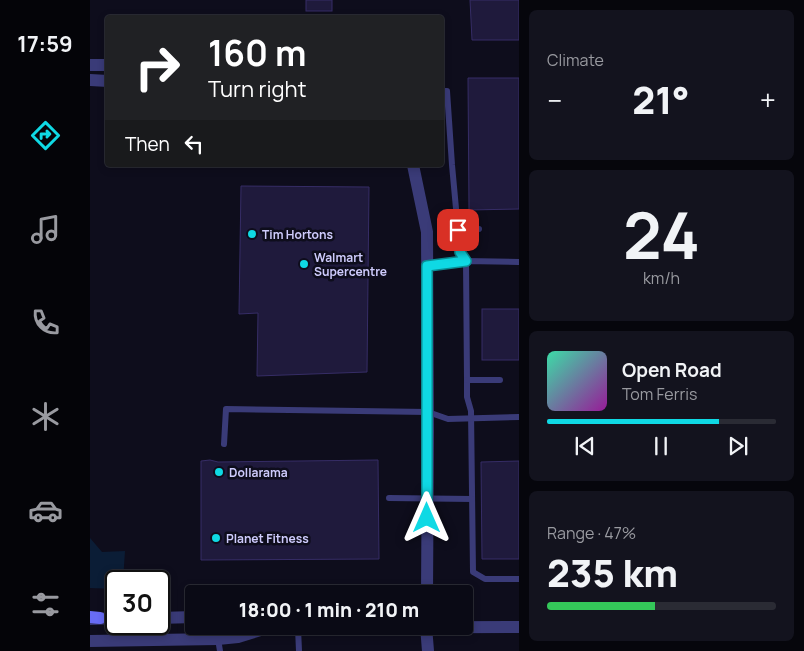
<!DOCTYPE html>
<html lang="en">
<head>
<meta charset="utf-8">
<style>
	:root { --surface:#0a0a15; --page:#13131e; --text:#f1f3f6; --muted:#999aa0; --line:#2a2b34; --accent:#0fd9e4 }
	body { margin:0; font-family:Manrope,sans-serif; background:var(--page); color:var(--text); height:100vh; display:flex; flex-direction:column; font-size:19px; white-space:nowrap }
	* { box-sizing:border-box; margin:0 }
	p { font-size:16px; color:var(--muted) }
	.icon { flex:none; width:28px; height:28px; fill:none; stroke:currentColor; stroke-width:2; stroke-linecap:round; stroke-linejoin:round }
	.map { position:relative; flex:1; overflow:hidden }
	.details { display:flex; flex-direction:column; gap:10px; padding:10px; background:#06060c; width:285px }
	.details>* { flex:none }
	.top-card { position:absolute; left:15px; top:15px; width:339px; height:152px; border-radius:5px; box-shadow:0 2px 8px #0003,0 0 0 1px var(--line); background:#202124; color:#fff; overflow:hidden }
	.speed { position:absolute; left:15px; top:570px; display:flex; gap:10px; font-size:25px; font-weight:700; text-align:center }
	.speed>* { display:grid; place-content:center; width:65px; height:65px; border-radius:50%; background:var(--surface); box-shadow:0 2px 8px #0003,0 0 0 1px var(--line); line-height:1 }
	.speed .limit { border:2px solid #111; border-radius:8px; background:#fff; color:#111 }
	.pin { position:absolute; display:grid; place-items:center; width:42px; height:42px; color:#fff; margin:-21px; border-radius:10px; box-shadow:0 2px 8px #0006 }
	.me { position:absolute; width:55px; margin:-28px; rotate:0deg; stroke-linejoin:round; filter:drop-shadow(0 0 4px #0008) }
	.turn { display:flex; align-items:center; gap:18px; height:105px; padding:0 20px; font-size:22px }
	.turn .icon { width:65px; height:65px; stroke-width:2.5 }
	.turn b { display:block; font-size:35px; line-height:42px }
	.then { display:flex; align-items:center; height:48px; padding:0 20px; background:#0003; gap:10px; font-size:19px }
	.big { font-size:38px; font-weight:800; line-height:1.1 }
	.details .widget { flex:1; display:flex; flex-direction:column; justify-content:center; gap:8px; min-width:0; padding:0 18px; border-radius:8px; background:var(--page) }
	.details .dial { align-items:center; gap:0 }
	.dial b { font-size:65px; line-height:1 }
	.song { display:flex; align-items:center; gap:15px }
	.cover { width:60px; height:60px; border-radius:8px; background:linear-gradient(135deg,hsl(160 70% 55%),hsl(300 70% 35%)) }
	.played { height:5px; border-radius:2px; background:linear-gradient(90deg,var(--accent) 75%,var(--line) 75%) }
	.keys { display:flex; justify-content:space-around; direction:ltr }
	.heat { display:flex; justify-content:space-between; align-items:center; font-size:28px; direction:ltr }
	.charge { height:8px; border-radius:4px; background:linear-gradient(90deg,#34c759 47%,var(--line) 0) }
	.trip { position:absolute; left:95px; top:585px; width:288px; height:50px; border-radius:5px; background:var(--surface); box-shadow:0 2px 8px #0003,0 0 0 1px var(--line); font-weight:800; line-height:50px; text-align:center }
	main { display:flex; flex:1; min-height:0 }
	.tabs { display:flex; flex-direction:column; width:90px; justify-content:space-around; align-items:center; background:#040408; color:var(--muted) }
	.tabs .icon { width:35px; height:35px }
	.tabs .on { color:var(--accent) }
	.tabs b { font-size:22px; color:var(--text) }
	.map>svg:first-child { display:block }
</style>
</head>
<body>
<main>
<nav class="tabs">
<b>17:59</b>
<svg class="icon on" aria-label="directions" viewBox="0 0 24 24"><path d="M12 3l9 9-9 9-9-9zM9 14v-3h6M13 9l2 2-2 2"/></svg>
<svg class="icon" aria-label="music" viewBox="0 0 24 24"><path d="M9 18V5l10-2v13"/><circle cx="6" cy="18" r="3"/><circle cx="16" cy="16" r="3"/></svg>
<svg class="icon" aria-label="phone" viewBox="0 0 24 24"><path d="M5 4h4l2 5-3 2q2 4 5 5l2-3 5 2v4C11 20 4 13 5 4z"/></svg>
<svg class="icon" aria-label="climate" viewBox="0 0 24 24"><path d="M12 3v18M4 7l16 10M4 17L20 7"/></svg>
<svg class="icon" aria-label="car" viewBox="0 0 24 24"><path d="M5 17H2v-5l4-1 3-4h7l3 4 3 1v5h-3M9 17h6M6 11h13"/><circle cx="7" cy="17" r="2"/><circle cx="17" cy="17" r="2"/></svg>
<svg class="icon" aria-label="filters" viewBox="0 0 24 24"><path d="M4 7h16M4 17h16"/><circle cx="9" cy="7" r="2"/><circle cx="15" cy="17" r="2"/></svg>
</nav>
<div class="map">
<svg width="429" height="651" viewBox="0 0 429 651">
	<rect width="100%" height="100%" fill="#0e0d1c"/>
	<polygon fill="#0b1d36" points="0,538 12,552 35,551 33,581 26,581 26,589 0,588"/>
	<g fill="#1f1a3c" stroke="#362d66">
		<rect x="216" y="0" width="26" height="11"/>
		<polygon points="380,0 429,0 429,40 382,40"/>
		<polygon points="378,78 429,78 429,209 379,210"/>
		<polygon points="151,186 279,187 277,372 167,376 168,313 149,314"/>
		<rect x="392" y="309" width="37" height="51"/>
		<polygon points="120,460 128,462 288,460 289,559 111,560 111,461"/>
		<polygon points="429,461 429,559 392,559 391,462"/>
	</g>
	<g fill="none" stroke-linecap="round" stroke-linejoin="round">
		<g stroke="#3a3b78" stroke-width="6">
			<polyline points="351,91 357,91 362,165 370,252 376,261 377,380 377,397 381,411 383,572 395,579 429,579"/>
			<polyline points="368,230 389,229"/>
			<polyline points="337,266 376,261 429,262"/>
			<polyline points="377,380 410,380"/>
			<polyline points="134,444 136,409 338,412 358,419 429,417"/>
			<polyline points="299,498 382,499"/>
			<polyline points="208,628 209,651"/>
			<polyline points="128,639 130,651"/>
		</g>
		<g stroke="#3a3b78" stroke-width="12">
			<polyline points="0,65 18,65"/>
			<polyline points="0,80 18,81"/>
			<polyline points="323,165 337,232 338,430 337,594"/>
			<polyline points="336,626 338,651"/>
		</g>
		<g stroke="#3a3b78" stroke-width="12">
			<polyline points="69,618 104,617"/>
			<polyline points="0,619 26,618"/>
			<polyline points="173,626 177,628 429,627"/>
			<polyline points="0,641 128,639 148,637 177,628"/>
		</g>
		<polyline stroke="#686cf5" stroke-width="12" points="0,617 10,618"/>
	</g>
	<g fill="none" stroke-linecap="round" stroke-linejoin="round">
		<g stroke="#0a8d94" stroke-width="12">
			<polyline id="route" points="337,518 337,266 376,261 370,252 368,230"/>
		</g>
		<use href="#route" stroke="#0fd9e4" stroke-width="9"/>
	</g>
	<g fill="#0fd9e4" stroke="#0e0d1c" stroke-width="2">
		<circle cx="162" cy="234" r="5"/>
		<circle cx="214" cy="264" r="5"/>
		<circle cx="129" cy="472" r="5"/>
		<circle cx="126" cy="538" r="5"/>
	</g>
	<g text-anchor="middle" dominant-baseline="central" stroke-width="5" stroke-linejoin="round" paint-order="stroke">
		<g font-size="12" font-weight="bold" fill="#cecbfc" stroke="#0e0d1c" text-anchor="start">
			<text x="172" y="234">Tim Hortons</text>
			<text x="224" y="257">Walmart<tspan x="224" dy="14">Supercentre</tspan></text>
			<text x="139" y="472">Dollarama</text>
			<text x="136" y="538">Planet Fitness</text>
		</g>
	</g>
</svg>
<div class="speed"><div class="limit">30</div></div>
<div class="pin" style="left:368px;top:230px;background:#d93025"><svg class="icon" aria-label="arrive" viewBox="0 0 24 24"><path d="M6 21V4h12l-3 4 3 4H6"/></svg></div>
<svg class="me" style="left:337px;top:518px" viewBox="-20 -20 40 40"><path d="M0-17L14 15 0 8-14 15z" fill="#0fd9e4" stroke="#fff" stroke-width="4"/></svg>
<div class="trip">18:00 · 1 min · 210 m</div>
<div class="top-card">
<div class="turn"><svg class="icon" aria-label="right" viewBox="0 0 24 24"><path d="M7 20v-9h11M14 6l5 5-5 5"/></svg><div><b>160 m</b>Turn right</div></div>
<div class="then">Then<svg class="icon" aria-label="left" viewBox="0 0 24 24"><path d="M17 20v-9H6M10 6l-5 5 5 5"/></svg></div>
</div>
</div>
<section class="details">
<div class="widget"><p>Climate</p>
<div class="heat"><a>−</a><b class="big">21°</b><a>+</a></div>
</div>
<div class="widget dial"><b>24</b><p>km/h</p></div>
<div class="widget">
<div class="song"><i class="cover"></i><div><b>Open Road</b><p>Tom Ferris</p></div></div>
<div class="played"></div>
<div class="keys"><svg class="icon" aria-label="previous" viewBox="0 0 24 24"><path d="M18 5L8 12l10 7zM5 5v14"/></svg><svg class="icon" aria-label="pause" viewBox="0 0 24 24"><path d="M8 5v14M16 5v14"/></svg><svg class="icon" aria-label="next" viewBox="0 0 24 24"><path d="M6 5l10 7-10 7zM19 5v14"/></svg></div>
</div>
<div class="widget"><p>Range · 47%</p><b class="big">235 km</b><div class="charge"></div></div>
</section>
</main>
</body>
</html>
